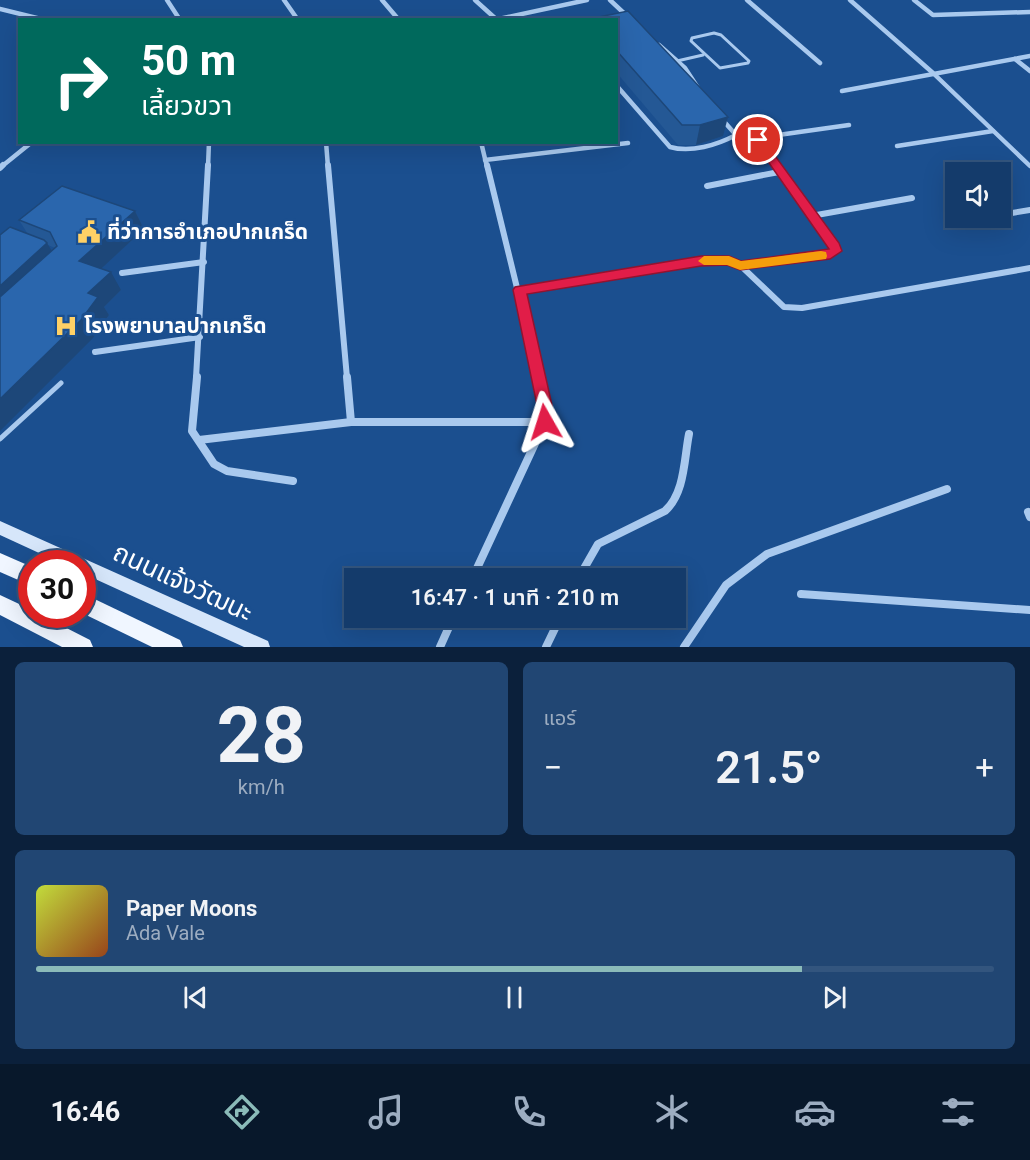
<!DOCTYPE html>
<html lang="th">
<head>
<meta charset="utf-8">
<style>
	:root { --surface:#143b6b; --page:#214673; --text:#f1f3f6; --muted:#9dadc1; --line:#33557e; --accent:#8bbbb9 }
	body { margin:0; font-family:Roboto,"Noto Sans Thai",sans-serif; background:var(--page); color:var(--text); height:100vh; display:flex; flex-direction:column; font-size:22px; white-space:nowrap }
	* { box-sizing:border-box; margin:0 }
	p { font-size:20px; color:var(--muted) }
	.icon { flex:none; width:33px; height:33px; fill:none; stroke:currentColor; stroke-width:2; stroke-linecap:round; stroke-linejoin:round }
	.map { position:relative; height:647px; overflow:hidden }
	.details { display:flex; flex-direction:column; gap:15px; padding:15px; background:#0b203b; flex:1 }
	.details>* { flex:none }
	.banner { position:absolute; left:18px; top:18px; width:600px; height:126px; border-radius:0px; box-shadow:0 6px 24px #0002,0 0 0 2px var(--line); background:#00695c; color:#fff; overflow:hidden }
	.fabs { position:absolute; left:945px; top:162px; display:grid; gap:12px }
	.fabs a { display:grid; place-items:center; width:66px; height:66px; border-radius:0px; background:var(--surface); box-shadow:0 6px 24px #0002,0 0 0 2px var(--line); font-size:30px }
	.speed { position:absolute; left:18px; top:550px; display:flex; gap:12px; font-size:30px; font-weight:700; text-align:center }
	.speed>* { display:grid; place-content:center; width:78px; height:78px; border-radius:50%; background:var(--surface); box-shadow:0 6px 24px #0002,0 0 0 2px var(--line); line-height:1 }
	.speed .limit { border:9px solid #d22; background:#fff; color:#111 }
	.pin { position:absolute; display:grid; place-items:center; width:51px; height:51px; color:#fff; margin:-26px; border:3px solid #fff; border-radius:50%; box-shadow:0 2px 6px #0007 }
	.me { position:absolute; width:66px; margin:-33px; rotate:354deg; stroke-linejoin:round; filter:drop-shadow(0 0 4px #0008) }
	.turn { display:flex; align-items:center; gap:21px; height:126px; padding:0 24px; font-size:27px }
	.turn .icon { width:78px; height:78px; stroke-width:2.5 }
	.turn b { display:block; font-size:42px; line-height:51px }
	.big { font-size:45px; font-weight:600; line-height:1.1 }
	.details .tile { flex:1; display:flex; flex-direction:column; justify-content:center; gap:9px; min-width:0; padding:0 21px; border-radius:9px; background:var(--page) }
	.details .dial { align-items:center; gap:0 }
	.dial b { font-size:78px; line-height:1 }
	.song { display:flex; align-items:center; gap:18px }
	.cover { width:72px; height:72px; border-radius:9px; background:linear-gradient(135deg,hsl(70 70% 55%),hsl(20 70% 35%)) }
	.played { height:6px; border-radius:3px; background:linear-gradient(90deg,var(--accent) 80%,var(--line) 80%) }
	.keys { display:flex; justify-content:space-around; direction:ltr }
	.heat { display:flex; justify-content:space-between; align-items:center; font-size:33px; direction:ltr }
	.details .tiles { flex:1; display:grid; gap:15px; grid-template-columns:1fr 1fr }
	.tile:last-child { grid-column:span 2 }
	.trip { position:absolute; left:344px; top:568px; width:342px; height:60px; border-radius:0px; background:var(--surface); box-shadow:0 6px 24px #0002,0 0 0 2px var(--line); font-weight:600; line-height:60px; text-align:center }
	.tab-bar { display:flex; height:96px; justify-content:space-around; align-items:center; background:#08182b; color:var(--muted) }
	.tab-bar .icon { width:42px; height:42px }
	.tab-bar .current { color:var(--accent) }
	.tab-bar b { font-size:27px; color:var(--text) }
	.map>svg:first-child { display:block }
</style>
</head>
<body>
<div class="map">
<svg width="1030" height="647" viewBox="0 0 1030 647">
	<rect width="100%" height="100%" fill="#1b4f8f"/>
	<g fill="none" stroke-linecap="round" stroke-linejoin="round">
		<g stroke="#a9c9ee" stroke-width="3">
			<polygon points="714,33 721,35 749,61 748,63 720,68 691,41 692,38"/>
			<polyline points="677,61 703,55"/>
		</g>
		<polyline stroke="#a9c9ee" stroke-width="5" points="0,439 61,383"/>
		<g stroke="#a9c9ee" stroke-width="4.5">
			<polyline points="167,0 180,20"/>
			<polyline points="284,0 298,20"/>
			<polyline points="382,0 399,20"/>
			<polyline points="475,0 496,19"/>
			<polyline points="610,0 627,16"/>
			<polyline points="747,0 820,63"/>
			<polyline points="850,0 933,73 1030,166"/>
			<polyline points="914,0 933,15 1030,12"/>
			<polyline points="0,9 45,20"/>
			<polyline points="494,20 587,0"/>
			<polyline points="659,45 685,68 700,91"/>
			<polyline points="1015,59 1030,71"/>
			<path d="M616,85L670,147C691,153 717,145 736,135L720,117"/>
			<polyline points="842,91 1030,56"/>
			<polyline points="326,142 328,167"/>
			<polyline points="481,142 487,167"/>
			<polyline points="178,143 182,142"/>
			<polyline points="897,146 993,131"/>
			<polyline points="485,160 628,143"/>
			<polyline points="1,167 32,142"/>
			<polyline points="208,167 209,142"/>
			<polyline points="777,167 758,140 764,137 849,125"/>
		</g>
		<g stroke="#a9c9ee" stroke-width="6">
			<polyline points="328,165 347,378"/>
			<polyline points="487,165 539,378"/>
			<polyline points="0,168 3,165"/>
			<polyline points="707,186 779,172"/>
			<polyline points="1000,215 1030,210"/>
			<polyline points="811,216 912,198"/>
			<polyline points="957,224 989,218"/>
			<polyline points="740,265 830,255 836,251 776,165"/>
			<polyline points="122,273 204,262"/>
			<polyline points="519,290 701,261 728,260 740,265 784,307 802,308 1030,268"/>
			<polyline points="95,352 200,337"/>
			<polyline points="196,378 208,165"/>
		</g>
		<g stroke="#a9c9ee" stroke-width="8">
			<polyline points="197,377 192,431 214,464 227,471 293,481"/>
			<polyline points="347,377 351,422"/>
			<polyline points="199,440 351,422 545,422"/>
			<polyline points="1028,512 1030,517"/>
			<polyline points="472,579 545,422 545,405 539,377"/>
			<path d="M578,579L598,544L665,511C685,493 684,459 689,434"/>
			<polyline points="801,594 1030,610"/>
			<polyline points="440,647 453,618"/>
			<polyline points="546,647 560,618"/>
			<polyline points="684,647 726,585 767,554 947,489"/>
		</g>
		<polygon fill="#d6e6fa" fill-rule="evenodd" points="0,521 268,641 270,647 244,647 82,573 82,564 63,564 0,535"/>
		<g fill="#f0f6ff" fill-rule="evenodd">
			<polygon points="0,553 32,567 32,586 0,572"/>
			<polygon points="82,593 180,640 183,647 152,647 82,613"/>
			<polygon points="0,595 32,610 32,615 41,615 90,640 93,647 62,647 0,615"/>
		</g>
	</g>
	<g fill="#245895" fill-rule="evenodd">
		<polygon points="616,20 723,136 696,145 678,145 616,72"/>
		<path d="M135,211L144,229L101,268L121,290L104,307L109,315L93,338L19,220ZM48,245L55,248L51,251Z"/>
	</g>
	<g fill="#1d4779">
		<polygon points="728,117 723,136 696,145 700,125"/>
		<polygon points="135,211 144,229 90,279 79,261"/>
		<polygon points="47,243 58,261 0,317 0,286"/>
		<polygon points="111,272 121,290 104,307 109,315 93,338 0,431 0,399 88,293"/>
	</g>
	<g fill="#2a66ad" stroke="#1d4779" stroke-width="1.5">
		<polygon points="628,11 728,117 700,125 682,125 616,50 616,20 589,19"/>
		<polygon points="62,186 135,211 79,261 111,272 88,293 98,297 81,320 0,399 0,297 57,246 50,232 19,220"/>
		<polygon points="10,227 44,240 47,243 0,286 0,235"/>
	</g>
	<polygon fill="#e11d48" stroke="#92132f" stroke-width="1.5" points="758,137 762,138 839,243 842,251 830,259 740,270 727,265 701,266 527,294 552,405 550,427 545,428 539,427 537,405 513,290 515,287 701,256 729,256 741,261 829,249 753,140"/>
	<polygon fill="#f59e0b" points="821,251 826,252 827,256 826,259 740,270 727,265 704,265 698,261 704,256 729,256 741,261"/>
	<defs>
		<g id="civic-bare" transform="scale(1.8)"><path d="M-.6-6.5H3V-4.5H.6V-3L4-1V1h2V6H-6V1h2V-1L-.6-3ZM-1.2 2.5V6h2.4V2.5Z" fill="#ffd166" stroke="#1b4f8f" stroke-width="2.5" paint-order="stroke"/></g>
		<g id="hospital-bare" transform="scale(1.8)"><path d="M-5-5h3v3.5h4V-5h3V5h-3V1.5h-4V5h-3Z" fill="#ffd166" stroke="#1b4f8f" stroke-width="2.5" paint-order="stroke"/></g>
	</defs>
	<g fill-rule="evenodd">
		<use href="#civic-bare" x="89" y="232"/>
		<use href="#hospital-bare" x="66" y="326"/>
	</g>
	<g text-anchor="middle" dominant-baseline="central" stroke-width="6" stroke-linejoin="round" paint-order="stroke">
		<g font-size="21" font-weight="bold" fill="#fff" stroke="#1b4f8f" text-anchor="start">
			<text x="107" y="232">ที่ว่าการอำเภอปากเกร็ด</text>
			<text x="84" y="326">โรงพยาบาลปากเกร็ด</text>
		</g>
		<g font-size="26" fill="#fff" stroke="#1b4f8f">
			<text transform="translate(183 582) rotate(25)">ถนนแจ้งวัฒนะ</text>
		</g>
	</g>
</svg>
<div class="fabs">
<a><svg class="icon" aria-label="sound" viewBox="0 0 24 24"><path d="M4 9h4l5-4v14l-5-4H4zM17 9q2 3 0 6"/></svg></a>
</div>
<div class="speed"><div class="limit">30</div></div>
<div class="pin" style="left:758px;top:140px;background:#d93025"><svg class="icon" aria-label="arrive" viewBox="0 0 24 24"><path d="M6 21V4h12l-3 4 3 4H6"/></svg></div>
<svg class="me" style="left:545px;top:422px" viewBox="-20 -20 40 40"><path d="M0-17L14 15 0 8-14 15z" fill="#e11d48" stroke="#fff" stroke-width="4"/></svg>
<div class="trip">16:47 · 1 นาที · 210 m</div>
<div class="banner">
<div class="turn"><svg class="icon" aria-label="right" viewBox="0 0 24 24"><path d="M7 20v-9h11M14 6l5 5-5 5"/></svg><div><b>50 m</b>เลี้ยวขวา</div></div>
</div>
</div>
<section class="details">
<div class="tiles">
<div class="tile dial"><b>28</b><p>km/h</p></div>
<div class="tile"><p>แอร์</p>
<div class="heat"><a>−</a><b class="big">21.5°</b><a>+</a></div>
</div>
<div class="tile">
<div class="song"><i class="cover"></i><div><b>Paper Moons</b><p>Ada Vale</p></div></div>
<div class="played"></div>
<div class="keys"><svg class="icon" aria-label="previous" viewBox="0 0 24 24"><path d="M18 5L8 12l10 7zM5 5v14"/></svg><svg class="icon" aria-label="pause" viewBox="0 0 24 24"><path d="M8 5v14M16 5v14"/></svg><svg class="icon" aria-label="next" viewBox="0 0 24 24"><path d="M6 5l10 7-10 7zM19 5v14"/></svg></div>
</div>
</div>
</section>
<nav class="tab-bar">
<b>16:46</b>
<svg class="icon current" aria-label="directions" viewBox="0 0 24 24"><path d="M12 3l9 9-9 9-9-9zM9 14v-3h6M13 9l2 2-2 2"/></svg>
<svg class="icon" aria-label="music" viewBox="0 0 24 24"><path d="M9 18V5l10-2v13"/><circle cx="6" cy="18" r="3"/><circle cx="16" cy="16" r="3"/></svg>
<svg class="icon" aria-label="phone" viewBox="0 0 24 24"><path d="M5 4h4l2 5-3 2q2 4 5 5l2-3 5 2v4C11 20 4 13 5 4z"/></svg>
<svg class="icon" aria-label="climate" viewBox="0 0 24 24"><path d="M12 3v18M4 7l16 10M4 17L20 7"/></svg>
<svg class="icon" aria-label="car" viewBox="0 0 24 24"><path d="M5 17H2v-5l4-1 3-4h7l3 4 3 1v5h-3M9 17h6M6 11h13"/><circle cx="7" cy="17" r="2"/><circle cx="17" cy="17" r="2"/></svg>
<svg class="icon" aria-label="filters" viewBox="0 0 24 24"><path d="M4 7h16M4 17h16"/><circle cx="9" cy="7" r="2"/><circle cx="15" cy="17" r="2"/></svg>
</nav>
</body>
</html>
